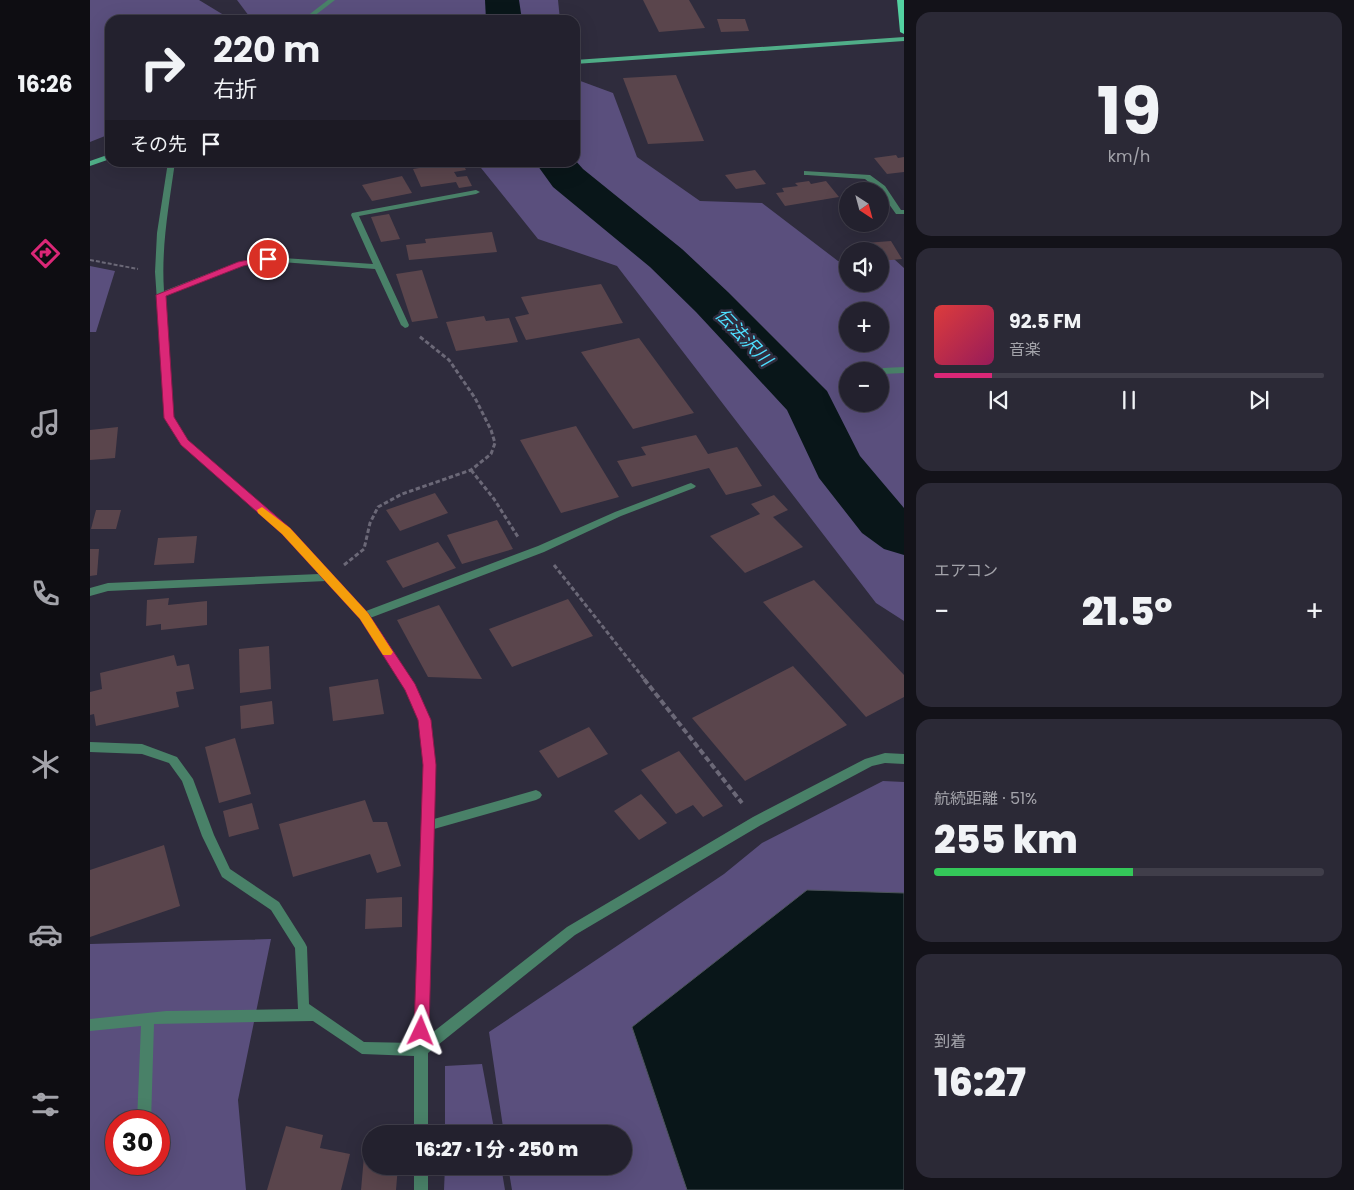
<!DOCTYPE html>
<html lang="ja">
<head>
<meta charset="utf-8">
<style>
	:root { --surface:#23212e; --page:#2b2936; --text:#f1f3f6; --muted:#a3a3aa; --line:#403e4a; --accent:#db2777 }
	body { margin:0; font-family:Poppins,"Noto Sans JP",sans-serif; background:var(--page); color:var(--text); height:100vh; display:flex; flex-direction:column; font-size:19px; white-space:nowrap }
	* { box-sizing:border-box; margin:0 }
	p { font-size:16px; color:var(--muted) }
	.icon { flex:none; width:28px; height:28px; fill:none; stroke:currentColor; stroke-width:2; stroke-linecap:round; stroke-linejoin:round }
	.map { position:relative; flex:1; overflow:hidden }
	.side { display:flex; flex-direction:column; gap:12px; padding:12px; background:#131219; width:450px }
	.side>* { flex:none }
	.guide { position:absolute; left:15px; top:15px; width:475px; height:152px; border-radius:15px; box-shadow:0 5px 20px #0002,0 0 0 1px var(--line); background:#23212e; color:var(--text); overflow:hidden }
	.needle { width:32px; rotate:144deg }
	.controls { position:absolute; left:749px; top:182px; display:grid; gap:10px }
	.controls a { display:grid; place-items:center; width:50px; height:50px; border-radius:50%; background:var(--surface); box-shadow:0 5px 20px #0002,0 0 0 1px var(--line); font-size:25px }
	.speed { position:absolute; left:15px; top:1110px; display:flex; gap:10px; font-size:25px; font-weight:700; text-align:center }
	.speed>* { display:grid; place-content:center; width:65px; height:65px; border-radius:50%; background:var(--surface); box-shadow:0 5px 20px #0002,0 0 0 1px var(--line); line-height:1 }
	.speed .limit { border:8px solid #d22; background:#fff; color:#111 }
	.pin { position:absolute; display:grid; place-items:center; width:42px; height:42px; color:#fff; margin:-21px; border:2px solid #fff; border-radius:50%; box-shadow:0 1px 5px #0007 }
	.me { position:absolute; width:55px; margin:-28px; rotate:2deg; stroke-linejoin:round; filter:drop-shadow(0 0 4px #0008) }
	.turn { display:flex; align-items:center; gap:18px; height:105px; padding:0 25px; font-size:22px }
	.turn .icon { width:65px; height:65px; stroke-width:2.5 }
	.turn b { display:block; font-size:35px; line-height:42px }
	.then { display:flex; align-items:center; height:48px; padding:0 25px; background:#0003; gap:10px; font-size:19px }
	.big { font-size:38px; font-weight:800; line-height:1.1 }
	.side .tile { flex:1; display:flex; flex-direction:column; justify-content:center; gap:8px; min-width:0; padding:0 18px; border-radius:15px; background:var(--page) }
	.side .dial { align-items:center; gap:0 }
	.dial b { font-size:65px; line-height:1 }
	.song { display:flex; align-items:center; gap:15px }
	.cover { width:60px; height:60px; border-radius:8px; background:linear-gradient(135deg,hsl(0 70% 55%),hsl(330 70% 35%)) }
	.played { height:5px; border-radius:2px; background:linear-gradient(90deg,var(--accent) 15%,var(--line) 15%) }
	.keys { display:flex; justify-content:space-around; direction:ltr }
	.heat { display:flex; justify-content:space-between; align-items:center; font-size:28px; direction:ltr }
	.charge { height:8px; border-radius:4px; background:linear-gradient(90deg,#34c759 51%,var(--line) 0) }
	.trip { position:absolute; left:272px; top:1125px; width:270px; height:50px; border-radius:25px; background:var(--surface); box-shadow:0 5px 20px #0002,0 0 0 1px var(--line); font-weight:800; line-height:50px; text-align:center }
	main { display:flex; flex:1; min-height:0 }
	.menu { display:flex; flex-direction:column; width:90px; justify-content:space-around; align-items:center; background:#0e0d12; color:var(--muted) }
	.menu .icon { width:35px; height:35px }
	.menu .active { color:var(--accent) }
	.menu b { font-size:22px; color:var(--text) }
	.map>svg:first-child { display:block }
</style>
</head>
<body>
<main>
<nav class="menu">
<b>16:26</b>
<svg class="icon active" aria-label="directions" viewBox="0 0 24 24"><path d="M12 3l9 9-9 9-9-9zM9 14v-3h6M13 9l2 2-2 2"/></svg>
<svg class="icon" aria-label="music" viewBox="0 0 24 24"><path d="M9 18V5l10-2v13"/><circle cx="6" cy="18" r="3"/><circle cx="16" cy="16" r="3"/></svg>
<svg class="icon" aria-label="phone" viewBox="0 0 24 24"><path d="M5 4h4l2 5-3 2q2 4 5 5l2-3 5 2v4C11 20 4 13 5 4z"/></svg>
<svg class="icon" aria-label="climate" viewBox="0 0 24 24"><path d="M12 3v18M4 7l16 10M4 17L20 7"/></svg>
<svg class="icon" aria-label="car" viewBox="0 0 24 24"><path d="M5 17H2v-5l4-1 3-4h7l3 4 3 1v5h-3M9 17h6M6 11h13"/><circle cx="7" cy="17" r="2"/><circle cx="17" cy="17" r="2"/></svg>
<svg class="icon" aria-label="filters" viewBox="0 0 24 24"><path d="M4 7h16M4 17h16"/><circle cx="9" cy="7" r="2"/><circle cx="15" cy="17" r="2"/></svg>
</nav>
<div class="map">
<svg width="814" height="1190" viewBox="0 0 814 1190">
	<rect width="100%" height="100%" fill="#2f2c3d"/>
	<g fill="#5a4f7d" fill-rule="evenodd">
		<polygon points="0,0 109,0 142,20 20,20 20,134 0,142"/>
		<polygon points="147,0 468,0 470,20 162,20"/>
		<path d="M485,79L523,93L547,157L610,201L672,203L748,261H757L758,284H790V259H804L814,268V621L786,603L527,266L448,239L387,163L485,162ZM758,311H790V344H758ZM758,371H790V404H758Z"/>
		<polygon points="0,266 25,271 6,332 0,332"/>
		<polygon points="793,781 814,782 814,1190 422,1190 418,1166 534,1166 534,1134 414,1134 399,1032 634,874 672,843"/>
		<path d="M181,939L148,1100L156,1190H0V944ZM26,1121H69V1164H26Z"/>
		<polygon points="392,1064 405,1134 355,1134 355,1066"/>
		<polygon points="355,1166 411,1166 415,1190 354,1190"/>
	</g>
	<polygon fill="#091619" stroke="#4b5359" points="717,890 814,893 814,1190 597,1190 542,1027"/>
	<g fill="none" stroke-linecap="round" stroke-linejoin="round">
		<g fill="#091619" fill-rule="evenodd">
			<polygon points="395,0 429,0 432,20 396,20"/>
			<polygon points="485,160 493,169 592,249 638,292 737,391 770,456 814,508 814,555 794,549 772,533 729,478 697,410 606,312 560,267 463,187 445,162 485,162"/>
		</g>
	</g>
	<g fill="#5a454c">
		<polygon points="553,0 599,0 615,28 569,32"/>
		<polygon points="627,19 655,19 659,31 631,32"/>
		<polygon points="586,75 614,141 558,144 533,78"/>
		<polygon points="806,155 808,158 814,157 814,172 797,174 784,158"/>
		<polygon points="355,162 372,162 376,170 364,172 367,177 377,176 382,186 369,188 366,182 331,187 323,169 355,164"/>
		<polygon points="665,170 676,184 646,189 635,175"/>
		<polygon points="312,176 322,193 282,201 272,185"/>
		<polygon points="719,181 721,184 736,181 749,197 695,206 686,193 694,192 692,188 708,186 705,183"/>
		<polygon points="299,214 310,239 291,242 281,217"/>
		<polygon points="402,232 407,252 319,260 316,245 336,243 335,239"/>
		<polygon points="801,241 812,259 790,261 790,251 757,251 756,249 766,249 763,244"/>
		<polygon points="332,270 348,318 322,322 306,274"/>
		<polygon points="511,284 533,323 436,340 425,317 439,314 431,297"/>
		<polygon points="394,316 396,321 419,318 428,342 366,351 356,322"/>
		<polygon points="549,338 604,413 543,429 491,352"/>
		<polygon points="486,426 529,497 471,513 430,440"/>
		<polygon points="28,427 25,458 0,460 0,430"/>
		<polygon points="606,435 618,454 647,447 672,486 636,495 619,468 542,487 527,461 556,455 551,447"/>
		<polygon points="345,493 358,513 310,531 296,510"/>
		<polygon points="684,495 698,510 683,517 713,547 655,573 620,536 670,514 661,504"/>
		<polygon points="6,510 31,510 26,529 1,529"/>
		<polygon points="407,520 423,549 372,564 357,535"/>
		<polygon points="107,536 104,563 64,565 68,538"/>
		<polygon points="348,542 366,568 313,588 296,561"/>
		<polygon points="0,549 9,549 7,575 0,576"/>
		<polygon points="724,580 814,675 814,697 776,717 673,602"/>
		<polygon points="79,598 78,605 117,601 117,625 71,630 71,624 56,626 57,600"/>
		<polygon points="478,599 503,636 422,667 399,629"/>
		<polygon points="349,605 392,679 338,677 307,620"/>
		<polygon points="179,646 181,689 150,693 149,649"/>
		<polygon points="84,655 87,666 99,664 104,689 86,692 89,707 6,726 4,714 0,715 0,692 12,689 10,673"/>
		<polygon points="703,666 757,725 655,781 602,718"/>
		<polygon points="288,679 294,714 243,721 239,687"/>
		<polygon points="182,701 184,724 151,729 150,706"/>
		<polygon points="499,727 518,754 468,778 449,751"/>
		<polygon points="145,738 161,794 129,803 115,747"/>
		<polygon points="589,751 633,806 613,817 603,805 586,814 551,770"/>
		<polygon points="551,794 577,823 549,840 524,811"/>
		<polygon points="275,800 283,822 297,822 311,866 287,873 280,854 203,877 189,824"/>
		<polygon points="162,803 169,829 139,837 133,811"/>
		<polygon points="74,845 90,906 0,937 0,870"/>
		<polygon points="312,897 312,927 275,929 276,899"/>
		<polygon points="196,1126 233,1135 230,1148 260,1154 251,1190 177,1190"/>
		<polygon points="274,1156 281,1156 281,1166 308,1166 306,1190 271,1190"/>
	</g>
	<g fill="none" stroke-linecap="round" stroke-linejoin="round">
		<polyline stroke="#6b6877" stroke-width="2" stroke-dasharray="4 2" stroke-linecap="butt" points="0,260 48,269"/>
		<g stroke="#6b6877" stroke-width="3" stroke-dasharray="4.5 2.5" stroke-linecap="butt">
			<polyline points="381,470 404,499 428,537"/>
			<polyline points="254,565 274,549 280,523 288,507 312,494 381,470 401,454 405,443 401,430 385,398 359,360 329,336"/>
			<polyline points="464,565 555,680"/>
		</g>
		<polyline stroke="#6b6877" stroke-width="4" stroke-dasharray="6 3" stroke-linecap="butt" points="554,679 652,803"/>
		<g fill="#498168" fill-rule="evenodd">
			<polygon points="238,0 245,0 219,20 212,20"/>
			<path d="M78,162H85C79,205 71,247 74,291L148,262L178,257L283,264L261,215L262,213L386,190L390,192L386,194L269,216L319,325L318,327L315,328L311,325L285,269L178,261L153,266L75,296L83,418L97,440L199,529L276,611L448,546L525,512L598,484L601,483L606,486L604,488L531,516L454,552L280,618L324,684L340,720L346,765L344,819L446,790L450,792L452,795L450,798L446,800L344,829L338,1036L477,927L663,817L775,759L795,753L814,754V764L795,763L782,766L671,825L485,935L338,1053V1134H324V1056L272,1054L223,1021L64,1024L61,1121H47L51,1026L0,1031V1019L76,1011L208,1009L205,948L181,910L132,877L112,836L92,781L79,763L52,754L0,752V742L52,744L87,757L103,779L124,835L140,869L189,902L215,943L217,947L219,1004L274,1042L325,1043L334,765L330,720L316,689L270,619L236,581L18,591L0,596V588L18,583L229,574L193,533L91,444L75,418L65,272L67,233Z"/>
			<polygon points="714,171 780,175 795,186 811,210 814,210 814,214 806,214 789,190 775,179 717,175 714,175"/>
			<polygon points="814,367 814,373 793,374 789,371 793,368"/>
			<rect x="324" y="1166" width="14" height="24"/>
		</g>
		<g fill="#50ae88" fill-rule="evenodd">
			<polygon points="814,37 814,41 485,64 485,60"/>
			<polygon points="20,154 20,159 0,166 0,161"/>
		</g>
		<polygon fill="#53d2a1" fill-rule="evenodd" points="807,0 814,0 814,34 810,32"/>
	</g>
	<polygon fill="#db2777" stroke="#8e194d" points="178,256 181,257 181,260 153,266 76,296 84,417 98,440 200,528 278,613 325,684 341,720 346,765 339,1031 337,1036 331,1038 326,1036 324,1031 333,765 328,720 315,690 270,619 192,534 91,445 74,418 66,295 148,262"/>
	<polygon fill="#f59e0b" points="172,507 200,528 278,613 301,649 303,652 301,655 293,655 270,619 192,534 168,513 167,510"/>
	<g text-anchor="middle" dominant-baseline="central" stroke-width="5" stroke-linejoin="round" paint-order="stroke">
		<g font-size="18" font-style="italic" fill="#4edefe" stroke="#2f2c3d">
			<text transform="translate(654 337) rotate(46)">伝法沢川</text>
		</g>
	</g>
</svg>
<div class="controls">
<a><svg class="needle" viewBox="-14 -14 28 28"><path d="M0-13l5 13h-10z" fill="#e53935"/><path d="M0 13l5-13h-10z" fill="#a3a3aa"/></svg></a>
<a><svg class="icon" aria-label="sound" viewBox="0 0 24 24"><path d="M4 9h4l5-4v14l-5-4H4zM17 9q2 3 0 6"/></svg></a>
<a>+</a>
<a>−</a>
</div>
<div class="speed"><div class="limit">30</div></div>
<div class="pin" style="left:178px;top:259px;background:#d93025"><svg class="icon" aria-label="arrive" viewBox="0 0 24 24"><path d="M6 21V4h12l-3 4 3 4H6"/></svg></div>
<svg class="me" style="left:331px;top:1031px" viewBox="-20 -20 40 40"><path d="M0-17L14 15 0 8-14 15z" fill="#db2777" stroke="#fff" stroke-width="4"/></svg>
<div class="trip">16:27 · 1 分 · 250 m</div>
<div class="guide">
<div class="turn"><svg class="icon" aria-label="right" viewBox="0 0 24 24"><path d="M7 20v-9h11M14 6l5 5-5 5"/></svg><div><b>220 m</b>右折</div></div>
<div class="then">その先<svg class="icon" aria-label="arrive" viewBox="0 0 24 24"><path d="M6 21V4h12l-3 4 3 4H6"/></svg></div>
</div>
</div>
<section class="side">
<div class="tile dial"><b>19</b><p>km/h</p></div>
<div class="tile">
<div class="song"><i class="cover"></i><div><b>92.5 FM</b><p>音楽</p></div></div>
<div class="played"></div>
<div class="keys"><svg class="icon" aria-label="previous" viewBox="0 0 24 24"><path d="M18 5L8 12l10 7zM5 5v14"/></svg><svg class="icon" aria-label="pause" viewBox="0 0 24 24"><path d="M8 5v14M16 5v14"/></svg><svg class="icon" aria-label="next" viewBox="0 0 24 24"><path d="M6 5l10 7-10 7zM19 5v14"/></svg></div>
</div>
<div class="tile"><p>エアコン</p>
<div class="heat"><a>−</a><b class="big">21.5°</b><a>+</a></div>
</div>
<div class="tile"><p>航続距離 · 51%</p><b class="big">255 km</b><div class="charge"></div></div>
<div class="tile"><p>到着</p><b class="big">16:27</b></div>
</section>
</main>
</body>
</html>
